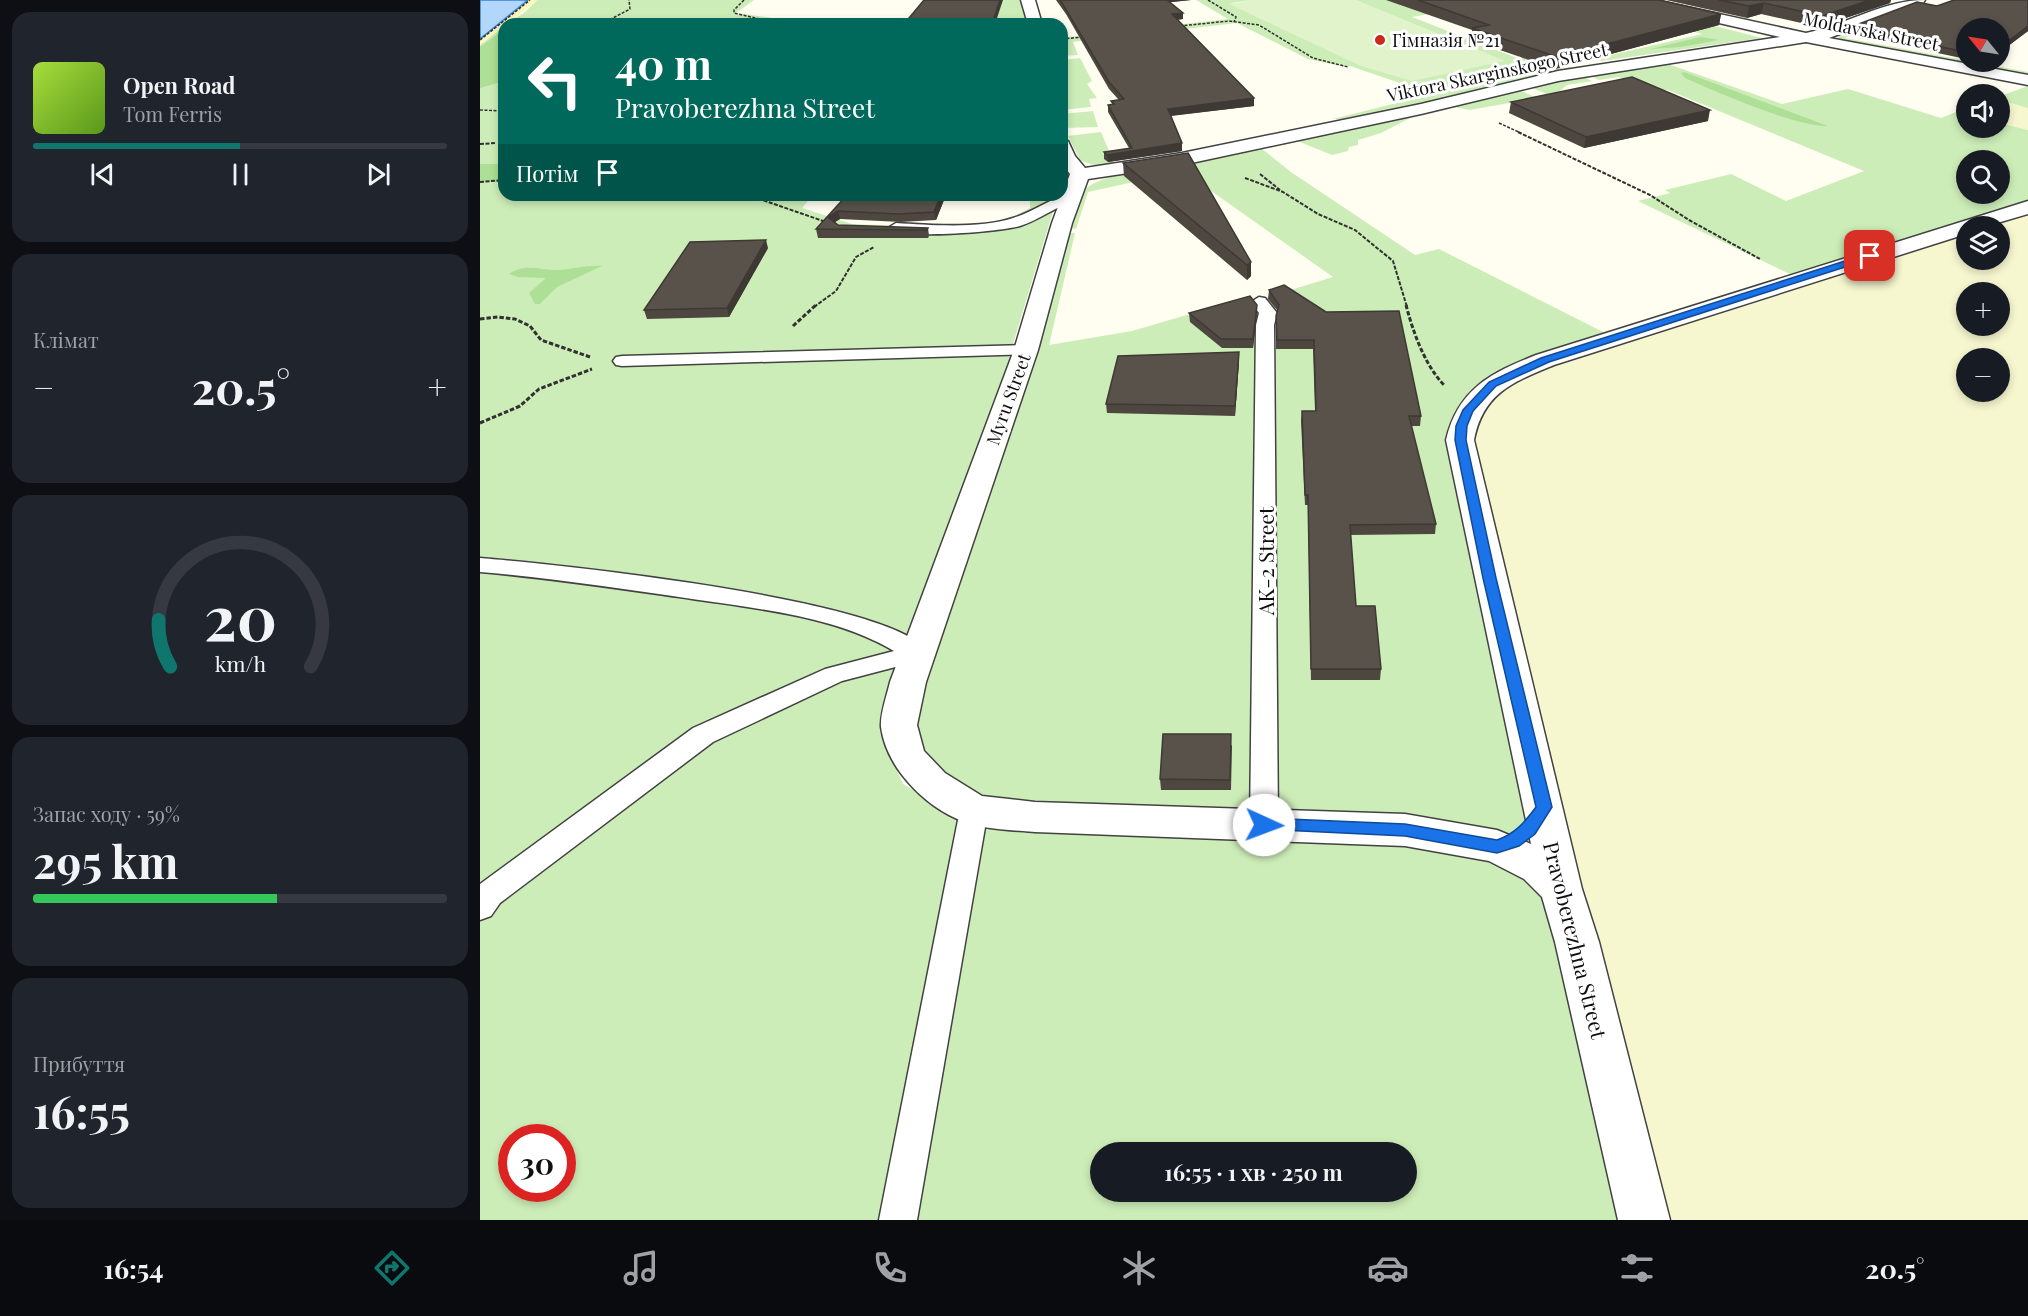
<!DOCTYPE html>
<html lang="uk">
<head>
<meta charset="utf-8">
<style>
	:root { --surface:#171b24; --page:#20242c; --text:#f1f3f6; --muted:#9ea1a6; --line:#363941; --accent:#0f766e }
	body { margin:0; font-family:"Playfair Display",serif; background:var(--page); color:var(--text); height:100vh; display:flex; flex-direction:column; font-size:22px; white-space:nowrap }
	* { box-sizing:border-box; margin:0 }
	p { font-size:20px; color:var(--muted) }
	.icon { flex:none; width:33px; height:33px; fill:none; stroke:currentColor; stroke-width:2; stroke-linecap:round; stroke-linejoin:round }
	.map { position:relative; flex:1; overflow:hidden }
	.side { display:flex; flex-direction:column; gap:12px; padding:12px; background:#0d0f14; width:480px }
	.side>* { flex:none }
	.top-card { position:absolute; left:18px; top:18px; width:570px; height:183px; border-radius:18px; box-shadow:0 3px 9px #0003; background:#00695c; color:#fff; overflow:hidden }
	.needle { width:39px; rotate:300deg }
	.controls { position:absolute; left:1476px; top:18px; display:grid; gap:12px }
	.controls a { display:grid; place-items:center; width:54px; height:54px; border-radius:50%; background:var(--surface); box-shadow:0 3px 9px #0003; font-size:30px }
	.speed { position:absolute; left:18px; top:1124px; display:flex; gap:12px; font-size:30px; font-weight:700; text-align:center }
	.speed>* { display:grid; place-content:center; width:78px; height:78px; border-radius:50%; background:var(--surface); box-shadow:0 3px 9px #0003; line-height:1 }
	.speed .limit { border:9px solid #d22; background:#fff; color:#111 }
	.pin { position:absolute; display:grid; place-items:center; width:51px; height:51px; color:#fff; margin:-26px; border-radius:12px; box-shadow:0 3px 9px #0006 }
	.me { position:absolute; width:66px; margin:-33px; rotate:92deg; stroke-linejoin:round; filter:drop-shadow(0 0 4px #0008) }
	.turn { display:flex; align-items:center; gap:21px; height:126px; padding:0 18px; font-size:27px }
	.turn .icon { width:78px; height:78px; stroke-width:2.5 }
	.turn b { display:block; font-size:42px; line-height:51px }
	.then { display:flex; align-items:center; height:57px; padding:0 18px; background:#0003; gap:12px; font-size:22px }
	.big { font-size:45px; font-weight:700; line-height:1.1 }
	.side .widget { flex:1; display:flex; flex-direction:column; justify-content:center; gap:9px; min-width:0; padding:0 21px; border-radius:18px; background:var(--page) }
	.side .dial { align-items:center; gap:0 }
	.dial svg { height:156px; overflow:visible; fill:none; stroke:var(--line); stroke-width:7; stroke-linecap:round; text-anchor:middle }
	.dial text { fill:var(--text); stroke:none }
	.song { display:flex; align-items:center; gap:18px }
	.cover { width:72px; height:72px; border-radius:9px; background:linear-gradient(135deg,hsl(80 70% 55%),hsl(90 70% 35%)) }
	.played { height:6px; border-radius:3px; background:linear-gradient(90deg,var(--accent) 50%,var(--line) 50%) }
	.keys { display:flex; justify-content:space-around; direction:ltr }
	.heat { display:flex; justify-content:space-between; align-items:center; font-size:33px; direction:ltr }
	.charge { height:9px; border-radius:4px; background:linear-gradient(90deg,#34c759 59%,var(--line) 0) }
	.trip { position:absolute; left:610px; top:1142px; width:327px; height:60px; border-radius:30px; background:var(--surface); box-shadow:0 3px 9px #0003; font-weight:700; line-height:60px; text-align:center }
	.dock { display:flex; height:96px; justify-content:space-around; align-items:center; background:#090b0e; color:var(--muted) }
	.dock .icon { width:42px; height:42px }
	.dock .current { color:var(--accent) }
	.dock b { font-size:27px; color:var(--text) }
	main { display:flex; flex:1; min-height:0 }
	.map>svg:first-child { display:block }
</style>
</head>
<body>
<main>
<section class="side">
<div class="widget">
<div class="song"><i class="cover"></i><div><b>Open Road</b><p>Tom Ferris</p></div></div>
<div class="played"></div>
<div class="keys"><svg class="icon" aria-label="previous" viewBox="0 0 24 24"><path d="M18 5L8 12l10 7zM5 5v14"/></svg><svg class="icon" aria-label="pause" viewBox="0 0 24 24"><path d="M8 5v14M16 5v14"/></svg><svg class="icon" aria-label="next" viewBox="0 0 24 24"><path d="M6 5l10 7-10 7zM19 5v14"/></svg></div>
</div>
<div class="widget"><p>Клімат</p>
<div class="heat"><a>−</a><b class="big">20.5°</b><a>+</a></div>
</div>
<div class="widget dial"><svg viewBox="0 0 100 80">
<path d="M14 69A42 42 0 1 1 86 69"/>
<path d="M14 69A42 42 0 0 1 8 45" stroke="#0f766e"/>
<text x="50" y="56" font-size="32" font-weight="700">20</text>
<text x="50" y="72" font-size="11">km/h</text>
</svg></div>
<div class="widget"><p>Запас ходу · 59%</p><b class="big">295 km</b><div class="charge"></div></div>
<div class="widget"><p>Прибуття</p><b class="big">16:55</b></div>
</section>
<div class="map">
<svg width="1548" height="1220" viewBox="0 0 1548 1220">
	<rect width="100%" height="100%" fill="#fffef1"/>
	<g fill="#f6f7cf" fill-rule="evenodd">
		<polygon points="1531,103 1548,108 1548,130 1520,123 1520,107"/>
		<path d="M1548,211V1220H1175L992,471L995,413L1031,379L1276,296L1486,230V260H1520V226H1499ZM1486,292H1520V326H1486ZM1486,358H1520V392H1486Z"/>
	</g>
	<g fill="#cdedb8" fill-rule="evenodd">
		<polygon points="57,0 274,0 256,13 293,18 291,24 26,24 44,13"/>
		<polygon points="513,0 541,0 547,24 518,24"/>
		<polygon points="716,0 772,0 751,3 1024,61 875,0 1026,0 932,17 1037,58 1066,51 1105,62 1089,66 1092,70 874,120 853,119 952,94 870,66 865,67 828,59 757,23 593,42 598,55 582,56 582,36 588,37 748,19"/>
		<polygon points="1410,16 1420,17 1365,38 1548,72 1548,78 1365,43 1358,39 1359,36"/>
		<polygon points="1203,18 1282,38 1122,61 1105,61 1222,34 1181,21"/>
		<path d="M24,26V195H333L322,208L372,224L426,226L522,222L550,208V195H582L577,199L514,228L575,205L533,344L487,349L145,359L134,364L532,356L452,582L409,690L401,735L423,784L502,829L706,837L912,840L1002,852L1045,875L1073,907L1149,1220H0V45ZM32,1137H82V1188H32ZM621,1152H927V1191H621Z"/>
		<polygon points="600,58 612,81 607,84 617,98 609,99 611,107 582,110 582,60"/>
		<path d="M1185,63L1302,104L1368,89L1461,118L1486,108V128H1520V123L1548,130V204L1316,277L1158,201L1190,193L1185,190L1251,174L1306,201L1384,171L1188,90L1169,89L1139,77L1119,80L1109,75ZM1486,160H1520V194H1486Z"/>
		<polygon points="1102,76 1112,81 1087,85 1076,94 1069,95 1047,86"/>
		<polygon points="1548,86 1548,108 1531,103 1520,107 1520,96"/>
		<polygon points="1037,89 1057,98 990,110 974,107 932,117 901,133 878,140 878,145 869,147 868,151 852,155 815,140 781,148 811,172 935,255 959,249 1131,336 1046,363 979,412 1066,860 809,817 796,808 784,298 853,277 693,164"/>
		<polygon points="613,111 618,127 585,128 582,114"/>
		<path d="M621,132L634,163L701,155C670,161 629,175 600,160L588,136Z"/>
		<path d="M682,166L690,174L608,192L596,229L588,228C591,218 594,201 601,193C616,175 660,171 682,166Z"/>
		<polygon points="587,233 595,233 569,345 652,331 751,302 771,302 784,314 778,799 763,815 498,800 473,784 433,743 438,674"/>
	</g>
	<g fill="#aedf96">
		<polygon points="24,29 24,68 19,72 24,76 24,81 0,88 0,47"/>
		<polygon points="1221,37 1239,40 1201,47 1170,49"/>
		<path d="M1204,72L1348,126C1319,128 1234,91 1205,78L1201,73Z"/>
		<rect x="0" y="164" width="24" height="18"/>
		<path d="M122,266L77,287L60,304H55L49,293L66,278L38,277L29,274C45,262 62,271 79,270C93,269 107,265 122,266Z"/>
	</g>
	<path fill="#fef7ba" d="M48,0H57C38,17 19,28 0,45V39Z"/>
	<polygon fill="#e0f3ca" points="772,0 875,0 1025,61 932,81 881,66 749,4"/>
	<polygon fill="#b2d7fa" stroke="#3483d6" stroke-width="1.5" points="0,0 48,0 0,39"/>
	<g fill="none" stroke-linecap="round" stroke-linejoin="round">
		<g stroke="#424242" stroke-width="3">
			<g id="lane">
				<path d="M589,194L594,195L596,198L594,201C575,207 559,220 540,226C521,232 419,240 408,228L416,223C451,225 500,229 533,218C553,212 569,199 589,194Z"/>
				<polygon points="779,297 785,298 797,313 794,325 798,825 794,833 784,836 774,833 770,825 776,325 779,313 771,302"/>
				<polygon points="546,345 552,346 555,350 552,354 142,366 136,365 133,361 136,357 142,356"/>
				<path d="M0,558C73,564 416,599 449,653L446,659L362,681L233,742L20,903L11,916L0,920V884L213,728L345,669L414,651C355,616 279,609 212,599C142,589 71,578 0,572Z"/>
				<polygon points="494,799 504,802 508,810 437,1220 399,1220 480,810 484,802"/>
			</g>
		</g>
		<g stroke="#424242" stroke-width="3">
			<g id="street">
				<polygon points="541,0 555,0 562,24 548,24"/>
				<path d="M1150,0H1175L1326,33C1366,25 1404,0 1445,0L1443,3L1349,38L1548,75V85L1326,42L1078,81L941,114L702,165L608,179L592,223L558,350L446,682L437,725L444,751L465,773L502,796L555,802L925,814L1017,830L1051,844L966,440C978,389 1011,373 1056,355L1548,201V214L1507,226H1486V234L1074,365C1033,382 1003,393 994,440L1102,889L1119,942L1190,1220H1138L1075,942L1062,897L1044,879L1009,861L925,846L555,832C534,830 511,830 491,824C450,812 407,771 401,727C400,714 407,695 410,682L534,350L572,223L590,174L582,164V140L588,141L595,156L605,168L702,153L941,104L1078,71L1300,37L1152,3Z"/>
			</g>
		</g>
		<g stroke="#313131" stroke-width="1.5" stroke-dasharray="3 1.5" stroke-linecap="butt">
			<polyline points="264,0 254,10 254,13 288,21 288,24"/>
			<polyline points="728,0 756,17 754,22"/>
			<polyline points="128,24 131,19 150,9 149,0"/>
			<polyline points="700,26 749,21 779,25 833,58 868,67"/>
			<polyline points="582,39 603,37"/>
			<polyline points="0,40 50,0"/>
			<polyline points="0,110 24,111"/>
			<polyline points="1019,123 1041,133"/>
		</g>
		<g stroke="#313131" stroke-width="2" stroke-dasharray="4 1.5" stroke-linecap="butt">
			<polyline points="1038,132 1170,195 1209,220 1280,259"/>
			<polyline points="0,144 16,143"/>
			<polyline points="780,174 800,190"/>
			<polyline points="765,178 803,192 838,214 875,230 913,261 927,307"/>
			<polyline points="0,182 24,180"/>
			<polyline points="268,195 346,222"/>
			<polyline points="334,307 356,291 376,257 394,247"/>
		</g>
		<g stroke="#313131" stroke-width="3" stroke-dasharray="4.5 2" stroke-linecap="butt">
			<path d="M926,305C933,332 945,366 965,386"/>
			<polyline points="0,319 18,317 35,319 50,326 61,340 110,357"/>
			<polyline points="313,326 336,305"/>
			<polyline points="0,423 40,406 59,389 112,369"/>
		</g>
		<use href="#lane" fill="#fff" fill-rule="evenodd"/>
		<use href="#street" fill="#fff" fill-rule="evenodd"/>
	</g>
	<g fill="#4d4740">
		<polygon points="576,0 711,0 690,2 703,13 703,19 697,20 774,106 691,116 702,143 702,151 628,162 624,159 624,152 649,148 628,112 628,105 632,104 631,101 639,100 629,89 586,14"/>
		<polygon points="906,0 1179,0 1241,14 1239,25 1075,69 991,40 992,30"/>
		<polygon points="1186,0 1411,0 1410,3 1339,27 1281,14 1267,18"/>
		<polygon points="1548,0 1548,31 1520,52 1486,28 1486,59 1367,34 1368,28 1457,6"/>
		<polygon points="1031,102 1228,121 1104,148 1029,113"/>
		<polygon points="643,163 771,262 771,276 767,280 644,176"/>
		<polygon points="367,195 466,195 456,220 421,222 360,219 355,222 358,225 448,228 449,236 448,238 338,238 336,229"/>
		<polygon points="288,248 249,317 167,319 164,310"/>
		<polygon points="789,290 941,416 940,426 931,426 956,524 955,534 870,535 876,606 901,669 900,680 831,680 828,505 825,505 821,421 822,411 835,411 833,349 796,349 796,316 798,311 788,299"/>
		<polygon points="709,313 777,313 773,348 742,348 710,322"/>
		<polygon points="759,361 755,416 627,413 626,404"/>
		<polygon points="752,745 751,790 681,790 680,779"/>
	</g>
	<g fill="#3e3934">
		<polygon points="520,0 523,0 515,24 512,24"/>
		<polygon points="684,0 711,0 684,3"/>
		<polygon points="1390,0 1411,0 1410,3 1339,27 1342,16"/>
		<polygon points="1284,3 1281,14 1267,18 1269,6"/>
		<polygon points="703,13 703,19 692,20 692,14"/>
		<polygon points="1241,14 1239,25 1075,69 1077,57"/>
		<polygon points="1548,26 1548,31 1520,52 1520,47"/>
		<polygon points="774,98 774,106 688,116 688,109"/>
		<polygon points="1230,110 1228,121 1104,148 1106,137"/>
		<polygon points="702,143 702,151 628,162 627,155"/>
		<polygon points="461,195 466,195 456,220 454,212"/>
		<polygon points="358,211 360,219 350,225 348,217"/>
		<polygon points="286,240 288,248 249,317 247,308"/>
		<polygon points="771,262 771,276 767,280 767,265"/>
		<polygon points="777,305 777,313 773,348 773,339"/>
		<polygon points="759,352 759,361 755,416 755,406"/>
	</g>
	<g fill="#59524b" stroke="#3e3934" stroke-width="1.5">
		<polygon points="444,0 520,0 512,24 424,24"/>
		<polygon points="580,0 687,0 703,13 692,14 774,98 688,109 702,143 627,155 624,152 652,148 628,105 634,104 631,101 644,99 629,82 585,8"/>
		<polygon points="938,0 1179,0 1241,14 1077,57 992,28 1009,25"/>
		<polygon points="1239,0 1390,0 1342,16 1284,3 1269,6"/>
		<polygon points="1474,0 1548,0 1548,26 1520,47 1520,28 1486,28 1486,52 1368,28 1437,2 1457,6"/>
		<polygon points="1152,77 1230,110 1106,137 1031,102"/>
		<polygon points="708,153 771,262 767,265 643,163"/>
		<polygon points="367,195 461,195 454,212 419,214 358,211 348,217 358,225 448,228 447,230 336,229"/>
		<polygon points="286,240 247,308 164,310 210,242"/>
		<polygon points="804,285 846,312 919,311 941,416 929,416 956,524 870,525 876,606 895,606 901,669 831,669 828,495 825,495 822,411 836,411 834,340 797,340 796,316 799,305 789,290"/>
		<polygon points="770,296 777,305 773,339 741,339 709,313"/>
		<polygon points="759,352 755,406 626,404 638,356"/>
		<polygon points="683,734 751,734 750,780 680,779"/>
	</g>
	<path fill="#1a73e8" stroke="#114b97" stroke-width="1.5" d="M1390,253L1395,256L1393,258L1069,362L1016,386L993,411L987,426L986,440L1016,578L1072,807L1055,834L1039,846L1017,853L925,836L778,829L776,825L778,820L784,818L925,824L1017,840C1035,834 1045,822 1056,807L1003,578L975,440L976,426L983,410L1009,382L1061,358Z"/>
	<circle fill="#ca291d" stroke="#fff" stroke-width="2" cx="900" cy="40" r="6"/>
	<g text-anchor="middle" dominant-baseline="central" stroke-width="6" stroke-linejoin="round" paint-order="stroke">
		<g font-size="18" fill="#0f0f0f" stroke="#fff">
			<text transform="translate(1391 31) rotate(11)">Moldavska Street</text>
			<text transform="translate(1017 72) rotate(-12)">Viktora Skarginskogo Street</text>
			<text transform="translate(528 399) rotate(-70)">Myru Street</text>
		</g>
		<g font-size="18" fill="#0f0f0f" stroke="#fff" text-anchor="start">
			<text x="912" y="40">Гімназія №21</text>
		</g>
		<g font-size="21" fill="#0f0f0f" stroke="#fff">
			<text transform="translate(785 561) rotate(-90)">AK-2 Street</text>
			<text transform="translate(1096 940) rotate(76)">Pravoberezhna Street</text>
		</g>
	</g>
</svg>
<div class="controls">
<a><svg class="needle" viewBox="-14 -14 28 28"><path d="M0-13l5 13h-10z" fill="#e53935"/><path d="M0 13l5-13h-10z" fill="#9ea1a6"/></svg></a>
<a><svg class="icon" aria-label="sound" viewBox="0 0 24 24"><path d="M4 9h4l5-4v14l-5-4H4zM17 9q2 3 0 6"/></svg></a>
<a><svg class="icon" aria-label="search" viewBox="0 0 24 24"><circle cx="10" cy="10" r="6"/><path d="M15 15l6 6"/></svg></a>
<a><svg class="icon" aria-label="layers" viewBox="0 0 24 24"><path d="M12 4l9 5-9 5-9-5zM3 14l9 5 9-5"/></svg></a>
<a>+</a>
<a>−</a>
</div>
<div class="speed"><div class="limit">30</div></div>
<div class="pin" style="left:1390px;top:256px;background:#d93025"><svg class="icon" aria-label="arrive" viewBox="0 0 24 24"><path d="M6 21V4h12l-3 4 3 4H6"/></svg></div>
<svg class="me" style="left:784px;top:825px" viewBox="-20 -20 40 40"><circle r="19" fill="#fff"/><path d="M0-13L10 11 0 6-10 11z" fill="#1a73e8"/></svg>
<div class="trip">16:55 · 1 хв · 250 m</div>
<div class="top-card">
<div class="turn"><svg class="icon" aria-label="left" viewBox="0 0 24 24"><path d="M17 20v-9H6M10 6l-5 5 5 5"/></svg><div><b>40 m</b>Pravoberezhna Street</div></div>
<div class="then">Потім<svg class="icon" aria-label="arrive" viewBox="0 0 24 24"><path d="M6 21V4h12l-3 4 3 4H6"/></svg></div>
</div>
</div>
</main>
<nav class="dock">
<b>16:54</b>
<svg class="icon current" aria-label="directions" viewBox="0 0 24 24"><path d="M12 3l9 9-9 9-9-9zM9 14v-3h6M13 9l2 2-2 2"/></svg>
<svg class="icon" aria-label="music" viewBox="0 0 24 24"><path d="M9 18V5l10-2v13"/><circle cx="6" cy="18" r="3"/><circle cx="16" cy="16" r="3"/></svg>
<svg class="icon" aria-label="phone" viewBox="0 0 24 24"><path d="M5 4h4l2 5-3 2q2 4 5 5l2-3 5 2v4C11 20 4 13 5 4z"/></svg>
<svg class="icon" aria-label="climate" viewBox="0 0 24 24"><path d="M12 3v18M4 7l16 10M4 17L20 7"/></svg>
<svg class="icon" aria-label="car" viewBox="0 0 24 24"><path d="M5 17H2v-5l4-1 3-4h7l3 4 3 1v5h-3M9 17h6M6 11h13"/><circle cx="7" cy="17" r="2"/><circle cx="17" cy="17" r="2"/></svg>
<svg class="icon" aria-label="filters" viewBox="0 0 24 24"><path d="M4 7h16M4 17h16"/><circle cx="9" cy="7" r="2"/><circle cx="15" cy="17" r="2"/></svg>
<b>20.5°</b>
</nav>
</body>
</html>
